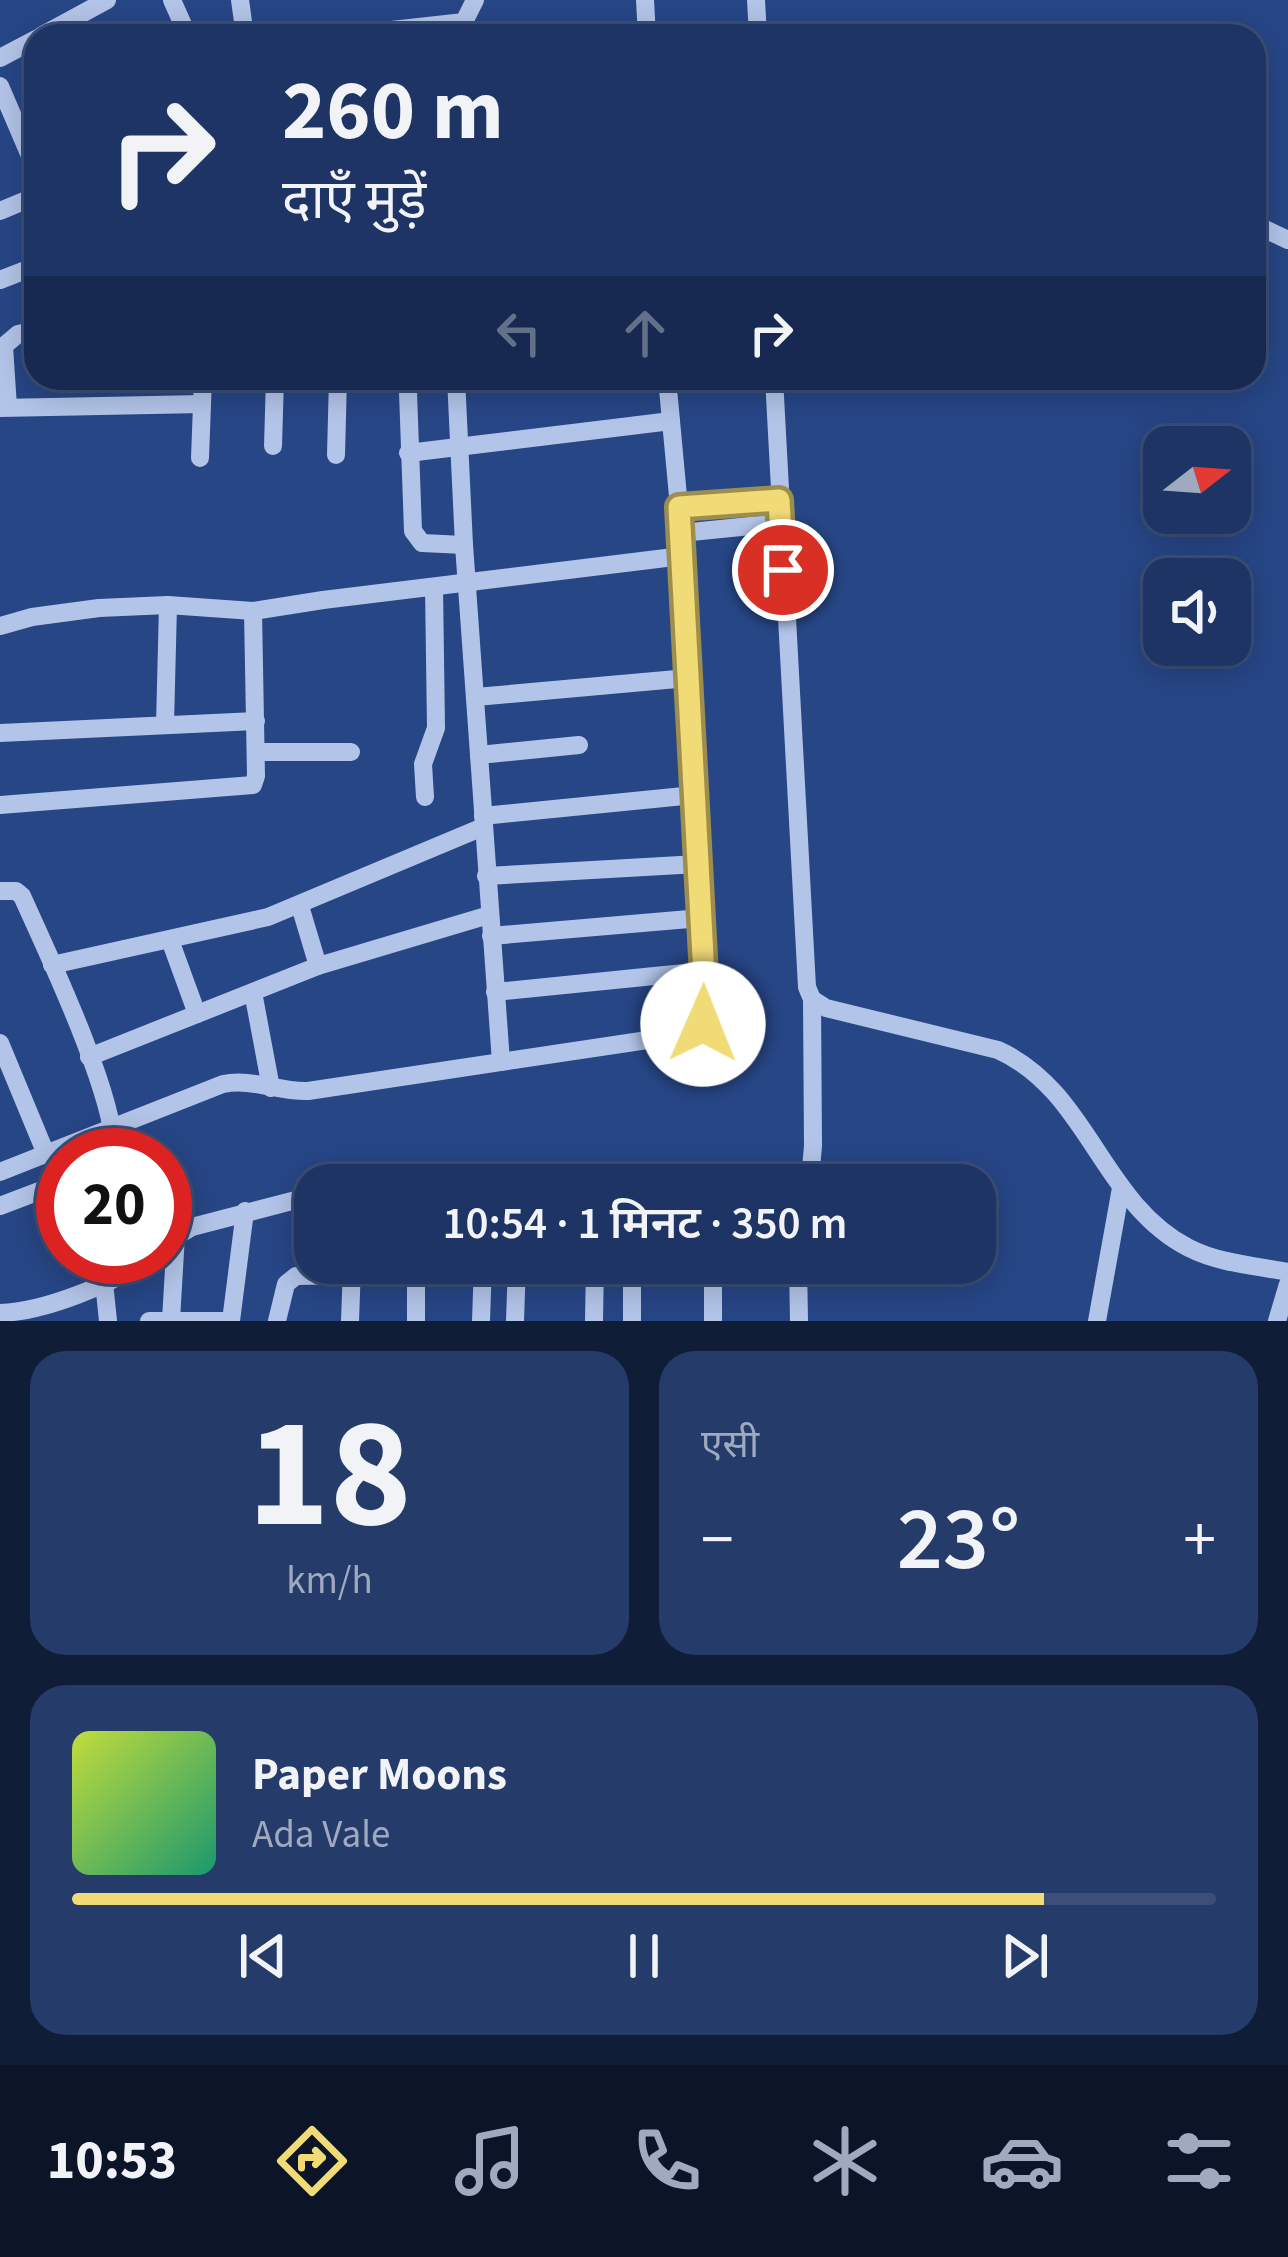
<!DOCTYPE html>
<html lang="hi">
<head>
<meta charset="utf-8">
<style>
	:root { --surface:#1d3464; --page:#253c6a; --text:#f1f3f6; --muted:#a0aabf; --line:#3b4f78; --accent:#f1db77 }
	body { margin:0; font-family:"Source Sans 3","Noto Sans Devanagari",sans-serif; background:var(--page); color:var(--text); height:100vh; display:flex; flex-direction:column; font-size:45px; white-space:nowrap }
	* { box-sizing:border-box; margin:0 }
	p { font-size:39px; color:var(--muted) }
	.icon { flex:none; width:66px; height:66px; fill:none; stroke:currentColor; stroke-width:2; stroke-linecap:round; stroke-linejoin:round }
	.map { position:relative; height:1321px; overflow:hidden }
	.drawer { display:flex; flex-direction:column; gap:30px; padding:30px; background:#101d37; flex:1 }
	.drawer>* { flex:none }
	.hud { position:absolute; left:24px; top:24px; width:1242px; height:366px; border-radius:36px; box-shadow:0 6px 30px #0003,0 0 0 3px var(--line); background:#1d3464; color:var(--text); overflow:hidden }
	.needle { width:78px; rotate:73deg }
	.buttons { position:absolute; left:1143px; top:426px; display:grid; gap:24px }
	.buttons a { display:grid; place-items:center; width:108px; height:108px; border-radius:24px; background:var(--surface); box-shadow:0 6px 30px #0003,0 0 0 3px var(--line); font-size:60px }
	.speed { position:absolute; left:36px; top:1128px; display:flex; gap:24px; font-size:60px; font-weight:700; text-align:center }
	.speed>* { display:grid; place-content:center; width:156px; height:156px; border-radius:50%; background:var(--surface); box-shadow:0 6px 30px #0003,0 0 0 3px var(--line); line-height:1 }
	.speed .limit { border:18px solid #d22; background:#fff; color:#111 }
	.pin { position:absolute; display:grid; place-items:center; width:102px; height:102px; color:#fff; margin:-51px; border:6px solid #fff; border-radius:50%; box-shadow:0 3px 12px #0007 }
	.me { position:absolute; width:132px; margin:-66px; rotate:1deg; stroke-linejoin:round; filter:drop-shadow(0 0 9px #0008) }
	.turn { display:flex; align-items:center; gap:42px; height:252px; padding:0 60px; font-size:54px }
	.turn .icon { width:156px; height:156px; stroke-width:2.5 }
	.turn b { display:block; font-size:84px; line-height:102px }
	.lanes { display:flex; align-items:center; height:114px; padding:0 60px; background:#0003; justify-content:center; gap:60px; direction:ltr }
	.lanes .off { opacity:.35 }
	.big { font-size:90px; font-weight:600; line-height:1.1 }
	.drawer .widget { flex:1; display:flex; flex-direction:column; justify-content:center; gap:18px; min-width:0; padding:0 42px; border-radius:36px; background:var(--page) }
	.drawer .dial { align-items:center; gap:0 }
	.dial b { font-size:156px; line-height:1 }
	.song { display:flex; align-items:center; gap:36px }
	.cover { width:144px; height:144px; border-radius:18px; background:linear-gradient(135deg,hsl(70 70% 55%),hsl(160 70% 35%)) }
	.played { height:12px; border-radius:6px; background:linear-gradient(90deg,var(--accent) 85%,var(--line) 85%) }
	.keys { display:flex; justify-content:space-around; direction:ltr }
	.heat { display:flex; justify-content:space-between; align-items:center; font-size:66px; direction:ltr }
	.drawer .tiles { flex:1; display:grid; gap:30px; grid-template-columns:1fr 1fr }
	.widget:last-child { grid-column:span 2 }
	.trip { position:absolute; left:294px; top:1164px; width:702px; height:120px; border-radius:36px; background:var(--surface); box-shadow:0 6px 30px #0003,0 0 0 3px var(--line); font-weight:600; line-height:120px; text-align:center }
	.menu { display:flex; height:192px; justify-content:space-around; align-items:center; background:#0c1528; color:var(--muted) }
	.menu .icon { width:84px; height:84px }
	.menu .selected { color:var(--accent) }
	.menu b { font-size:54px; color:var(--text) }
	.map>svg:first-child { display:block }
</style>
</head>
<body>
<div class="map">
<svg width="1288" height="1321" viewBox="0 0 1288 1321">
	<rect width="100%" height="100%" fill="#274686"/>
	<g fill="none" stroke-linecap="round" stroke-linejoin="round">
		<g stroke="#b2c4e8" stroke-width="18">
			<polyline points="172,0 188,36"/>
			<polyline points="240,0 245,36"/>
			<polyline points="645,0 647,36"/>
			<polyline points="756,0 758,36"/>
			<polyline points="41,36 107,0"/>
			<polyline points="337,36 464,22 475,0"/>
			<polyline points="0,58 36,39"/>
			<polyline points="0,86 36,170"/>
			<polyline points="0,211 36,196"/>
			<polyline points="1254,224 1288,240"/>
			<polyline points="0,280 36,266"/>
			<polyline points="415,378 408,392 413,531 422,543 464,545"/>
			<polyline points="456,378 464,545 501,1062"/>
			<path d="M774,378L807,987L812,999L826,1008L998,1050C1089,1091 1101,1203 1189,1248C1218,1263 1256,1266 1288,1272"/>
			<polyline points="8,407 4,346 18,334 36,330"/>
			<polyline points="0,408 202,404"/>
			<polyline points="273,446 275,378"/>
			<polyline points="408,453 671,421"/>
			<polyline points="336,455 338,378"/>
			<polyline points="200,458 203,378"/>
			<polyline points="679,507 779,499"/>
			<polyline points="681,533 780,523"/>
			<polyline points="0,626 32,617 99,608 168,605 253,611 323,600 682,556"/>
			<polyline points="476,697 688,678"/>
			<polyline points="165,725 168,605"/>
			<polyline points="0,733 256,721"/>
			<polyline points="256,752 351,752"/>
			<polyline points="479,755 579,745"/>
			<polyline points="425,797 423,764 436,728 434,587"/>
			<polyline points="0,805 253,785 256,776 253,611"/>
			<polyline points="483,816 694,795"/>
			<polyline points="486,876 698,864"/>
			<path d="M0,891H16L22,896C45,947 121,1107 113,1155"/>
			<polyline points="300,906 318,966"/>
			<polyline points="491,936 701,918"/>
			<polyline points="170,940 197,1014"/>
			<polyline points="52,965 268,917 483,827"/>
			<polyline points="253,992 271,1088"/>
			<polyline points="495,992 704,971"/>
			<polyline points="0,1043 46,1154"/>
			<polyline points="89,1057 318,966 489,915"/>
			<polyline points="594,1170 594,1185"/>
			<path d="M0,1172L223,1084C252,1078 278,1092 308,1091L681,1035L703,1024L706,1013L679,507L667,378"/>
			<polyline points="651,1181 651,1185"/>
			<polyline points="355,1185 384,1182 467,1185"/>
			<polyline points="517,1185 517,1178"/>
			<polyline points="804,1185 811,1168 813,1146 812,999"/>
			<polyline points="0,1206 63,1182"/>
			<polyline points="165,1243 192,1227 315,1195"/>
			<polyline points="798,1263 799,1321"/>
			<polyline points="104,1282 108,1321"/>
			<path d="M0,1313C42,1312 116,1284 148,1257"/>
			<polyline points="171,1320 176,1235"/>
			<polyline points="149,1321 228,1321"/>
			<polyline points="231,1321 245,1211"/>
			<polyline points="277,1321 286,1284 296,1276 416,1274 580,1263"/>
			<polyline points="350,1321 352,1266"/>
			<polyline points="416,1321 416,1263"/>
			<polyline points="481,1321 483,1263"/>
			<polyline points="515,1321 517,1263"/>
			<polyline points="594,1321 595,1263"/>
			<polyline points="632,1321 632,1263"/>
			<polyline points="713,1321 713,1263"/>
			<polyline points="1097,1321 1121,1188"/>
			<polyline points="1277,1321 1288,1284"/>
		</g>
	</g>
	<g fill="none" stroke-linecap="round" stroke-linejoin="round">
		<g stroke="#9d8e4d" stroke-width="30">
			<polyline id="route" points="703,1024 706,1013 679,507 779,500 783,570"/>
		</g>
		<use href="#route" stroke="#f1db77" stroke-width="21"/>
	</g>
</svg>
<div class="buttons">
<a><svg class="needle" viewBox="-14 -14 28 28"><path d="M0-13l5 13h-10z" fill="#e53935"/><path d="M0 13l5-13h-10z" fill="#a0aabf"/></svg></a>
<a><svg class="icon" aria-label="sound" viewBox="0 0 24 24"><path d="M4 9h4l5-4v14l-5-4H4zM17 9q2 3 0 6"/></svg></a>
</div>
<div class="speed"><div class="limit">20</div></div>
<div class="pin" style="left:783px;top:570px;background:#d93025"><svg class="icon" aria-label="arrive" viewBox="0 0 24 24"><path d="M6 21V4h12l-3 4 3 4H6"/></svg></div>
<svg class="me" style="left:703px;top:1024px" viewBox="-20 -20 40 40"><circle r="19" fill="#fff"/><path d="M0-13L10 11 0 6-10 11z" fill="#f1db77"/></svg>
<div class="trip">10:54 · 1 मिनट · 350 m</div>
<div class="hud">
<div class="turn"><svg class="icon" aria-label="right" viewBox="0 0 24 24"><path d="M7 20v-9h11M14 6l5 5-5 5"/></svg><div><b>260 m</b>दाएँ मुड़ें</div></div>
<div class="lanes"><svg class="icon off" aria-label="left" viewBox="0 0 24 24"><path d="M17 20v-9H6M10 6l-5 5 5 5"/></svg><svg class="icon off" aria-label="ahead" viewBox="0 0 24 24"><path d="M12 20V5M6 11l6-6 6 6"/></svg><svg class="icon" aria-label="right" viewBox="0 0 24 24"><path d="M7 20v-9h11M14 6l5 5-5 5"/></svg></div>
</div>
</div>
<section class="drawer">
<div class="tiles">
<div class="widget dial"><b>18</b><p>km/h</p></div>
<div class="widget"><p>एसी</p>
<div class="heat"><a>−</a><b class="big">23°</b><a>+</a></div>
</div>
<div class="widget">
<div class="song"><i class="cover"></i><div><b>Paper Moons</b><p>Ada Vale</p></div></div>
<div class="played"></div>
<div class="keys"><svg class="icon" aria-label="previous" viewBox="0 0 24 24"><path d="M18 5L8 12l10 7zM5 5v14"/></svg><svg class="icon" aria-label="pause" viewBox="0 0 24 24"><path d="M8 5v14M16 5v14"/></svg><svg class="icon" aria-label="next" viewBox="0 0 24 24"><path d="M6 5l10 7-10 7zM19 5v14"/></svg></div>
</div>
</div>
</section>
<nav class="menu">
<b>10:53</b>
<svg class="icon selected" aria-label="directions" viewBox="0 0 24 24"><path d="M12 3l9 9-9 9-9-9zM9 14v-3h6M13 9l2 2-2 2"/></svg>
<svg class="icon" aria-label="music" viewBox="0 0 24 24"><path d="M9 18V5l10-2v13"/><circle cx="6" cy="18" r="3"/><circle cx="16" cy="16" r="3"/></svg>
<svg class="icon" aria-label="phone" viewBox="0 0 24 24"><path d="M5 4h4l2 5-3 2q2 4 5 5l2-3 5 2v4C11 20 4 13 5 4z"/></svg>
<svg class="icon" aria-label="climate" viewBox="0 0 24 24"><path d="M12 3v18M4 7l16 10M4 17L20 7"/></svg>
<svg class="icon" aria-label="car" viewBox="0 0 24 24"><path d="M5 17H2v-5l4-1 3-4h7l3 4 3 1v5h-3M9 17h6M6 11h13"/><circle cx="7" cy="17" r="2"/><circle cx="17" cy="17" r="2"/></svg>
<svg class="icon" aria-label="filters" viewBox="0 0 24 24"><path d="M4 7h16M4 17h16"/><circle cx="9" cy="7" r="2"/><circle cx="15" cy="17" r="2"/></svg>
</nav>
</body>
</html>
